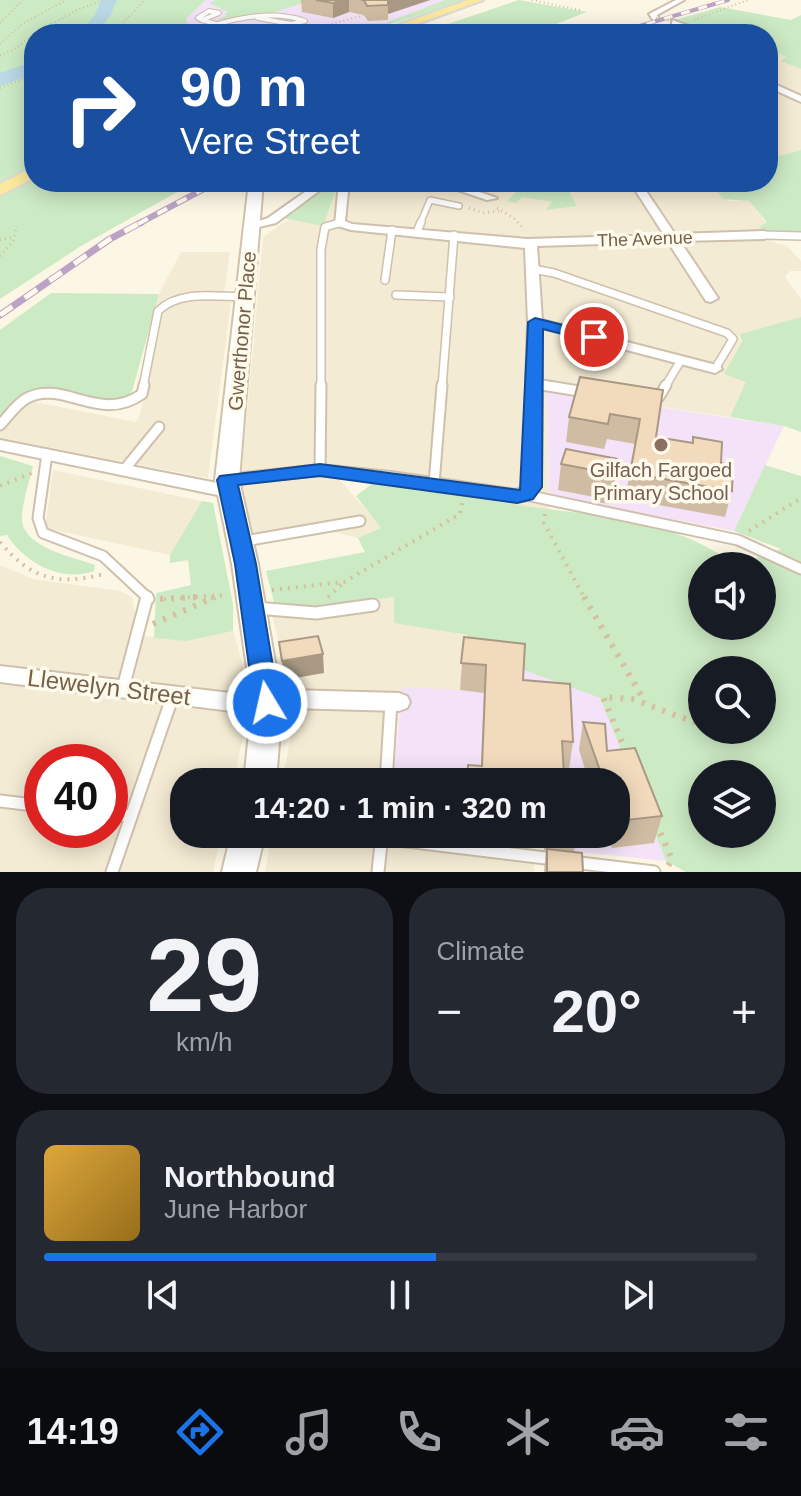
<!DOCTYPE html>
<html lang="en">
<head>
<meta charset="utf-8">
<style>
	:root { --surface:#171b24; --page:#242831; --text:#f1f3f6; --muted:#9ea1a6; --line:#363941; --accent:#1a73e8 }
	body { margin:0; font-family:Helvetica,sans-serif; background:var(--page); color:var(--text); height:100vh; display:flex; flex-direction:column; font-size:30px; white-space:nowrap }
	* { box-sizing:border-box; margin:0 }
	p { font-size:26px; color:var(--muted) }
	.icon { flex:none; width:44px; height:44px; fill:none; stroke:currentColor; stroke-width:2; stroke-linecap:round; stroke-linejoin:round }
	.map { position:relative; height:872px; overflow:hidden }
	.side { display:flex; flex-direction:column; gap:16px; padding:16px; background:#0d0f14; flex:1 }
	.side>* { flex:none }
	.top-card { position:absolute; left:24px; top:24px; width:754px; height:168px; border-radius:32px; box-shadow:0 4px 20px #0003; background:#1a4fa0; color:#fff; overflow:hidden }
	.tools { position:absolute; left:688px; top:552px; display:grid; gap:16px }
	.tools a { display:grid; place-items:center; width:88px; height:88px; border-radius:50%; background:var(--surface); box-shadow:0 4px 20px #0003; font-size:40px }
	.speed { position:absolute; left:24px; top:744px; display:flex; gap:16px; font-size:40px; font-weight:700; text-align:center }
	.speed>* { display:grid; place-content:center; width:104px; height:104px; border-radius:50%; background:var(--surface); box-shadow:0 4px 20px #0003; line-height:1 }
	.speed .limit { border:12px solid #d22; background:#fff; color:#111 }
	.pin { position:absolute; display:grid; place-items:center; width:68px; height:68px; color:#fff; margin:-34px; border:4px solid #fff; border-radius:50%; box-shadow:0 2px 8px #0007 }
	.me { position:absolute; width:88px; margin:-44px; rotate:351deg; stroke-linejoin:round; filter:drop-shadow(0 0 6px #0008) }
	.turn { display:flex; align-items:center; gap:28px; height:168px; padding:0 24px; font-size:36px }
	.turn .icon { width:104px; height:104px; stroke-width:2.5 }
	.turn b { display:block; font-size:56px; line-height:68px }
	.big { font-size:60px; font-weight:800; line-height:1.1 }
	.side .widget { flex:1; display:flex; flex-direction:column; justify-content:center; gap:12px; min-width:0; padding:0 28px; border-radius:32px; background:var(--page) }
	.side .dial { align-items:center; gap:0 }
	.dial b { font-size:104px; line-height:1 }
	.song { display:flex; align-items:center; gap:24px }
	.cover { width:96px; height:96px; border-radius:12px; background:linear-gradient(135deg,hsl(40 70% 55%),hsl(40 70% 35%)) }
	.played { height:8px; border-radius:4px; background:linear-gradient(90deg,var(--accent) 55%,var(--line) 55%) }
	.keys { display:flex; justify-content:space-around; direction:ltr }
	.heat { display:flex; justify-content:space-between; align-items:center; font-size:44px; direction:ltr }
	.side .tiles { flex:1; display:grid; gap:16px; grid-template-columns:1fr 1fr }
	.widget:last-child { grid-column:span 2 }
	.trip { position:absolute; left:170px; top:768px; width:460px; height:80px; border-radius:32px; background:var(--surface); box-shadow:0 4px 20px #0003; font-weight:800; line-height:80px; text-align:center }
	.menu { display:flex; height:128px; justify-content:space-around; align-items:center; background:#090b0e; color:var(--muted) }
	.menu .icon { width:56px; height:56px }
	.menu .active { color:var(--accent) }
	.menu b { font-size:36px; color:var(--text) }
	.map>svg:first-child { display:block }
</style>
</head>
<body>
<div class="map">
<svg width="801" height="872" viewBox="0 0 801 872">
	<rect width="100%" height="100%" fill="#fcf7e5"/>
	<g fill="#f4ebd4" fill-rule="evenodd">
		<polygon points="768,49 788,57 782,61 801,69 801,95 768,80"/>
		<polygon points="768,88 801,103 801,150 768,159"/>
		<polygon points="335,182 711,182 730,201 749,201 767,223 772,242 787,246 801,261 801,271 790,271 785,277 801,299 801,317 740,334 747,381 730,417 547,390 549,510 339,479 382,528 358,538 306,525 251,535 240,490 263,237 289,219 323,225"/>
		<polygon points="181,252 230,252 223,301 231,302 208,478 0,438 0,430 30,401 136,422 140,415 163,312 154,312 159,294"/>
		<polygon points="53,470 202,501 170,555 45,528"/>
		<path d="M0,565L33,579L120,591L132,597L137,625L135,635L186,641L233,631L246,675L244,733L233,782H184V834H221L213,872H0ZM42,762H110V830H42Z"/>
		<polygon points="394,597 458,634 469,635 460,690 399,702 393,782 282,782 295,714 270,606 309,608"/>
		<polygon points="272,834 408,834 534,848 534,872 265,872"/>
	</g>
	<g fill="#f4e2f9">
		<polygon points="206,0 460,0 360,34 193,34 186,19"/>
		<polygon points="547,390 784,426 734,531 549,496"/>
		<polygon points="466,649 600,698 666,861 408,834 616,834 616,782 393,782 402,687 460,690"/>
	</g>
	<g fill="#cceac4" fill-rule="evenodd">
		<polygon points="0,0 206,0 186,19 193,34 34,34 34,182 195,182 81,246 0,299"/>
		<polygon points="216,0 391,0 311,0 258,18 215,20 227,16 224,14 228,12 209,3"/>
		<polygon points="445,0 468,0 359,34 326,33 342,29 347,24 385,23"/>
		<polygon points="519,0 587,12 530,34 484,34 445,25"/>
		<polygon points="720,7 791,20 801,15 801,69 781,61 787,57 768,49 768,34 720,34 675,20"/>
		<polygon points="801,150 801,233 765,234 759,227 767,222 749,201 723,199 711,182 768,182 768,159"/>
		<polygon points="519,182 564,182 577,206 546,210 552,202 522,197 516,203 507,201 524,184"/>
		<polygon points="319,190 335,192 323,226 283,218"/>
		<path d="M51,293L159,294L131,395C109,411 53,396 25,392L0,416V330Z"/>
		<polygon points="801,317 801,432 784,426 730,417 746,382 724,374 742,342 740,334"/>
		<path d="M0,456L33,466C30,479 20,510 22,522C27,549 74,557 95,565L94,571C61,583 24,562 7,535L0,536Z"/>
		<path d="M765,465L801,476V872H686L666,861L600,698L466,649L468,635L394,623V597L309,608L275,606L266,571L365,552L358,538L381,528L356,496L372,484C423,491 474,498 525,506C593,516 680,519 735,566L781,549L734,531ZM702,566H762V626H702ZM702,670H762V730H702ZM702,774H762V834H702Z"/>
		<polygon points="202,501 213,503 233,604 233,631 186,641 154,638 156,593 191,585 188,560 170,563 170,555"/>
	</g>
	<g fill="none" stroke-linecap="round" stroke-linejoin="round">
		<g fill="#bad8e6" fill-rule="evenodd">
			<polygon points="101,0 117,0 110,16 96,34 78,34 95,15"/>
			<polygon points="34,61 34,74 0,86 0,73"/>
		</g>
		<g stroke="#cec0ac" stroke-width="6">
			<g id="lane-far4">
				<polygon points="209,11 219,13 202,20 198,18"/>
				<polyline points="202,20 216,24"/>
				<path d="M209,34L212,26C240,17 276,11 305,21L291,24L258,18"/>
				<polyline points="229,34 317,34"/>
			</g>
		</g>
		<g stroke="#cec0ac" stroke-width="8">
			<g id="lane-far3">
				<polyline points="335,224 339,223"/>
				<polyline points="420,224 430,200 459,206"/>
			</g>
		</g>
		<g stroke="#cec0ac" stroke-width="10">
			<g id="lane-far2">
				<polyline points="417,232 421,222"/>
				<polyline points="764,235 801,236"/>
				<polyline points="533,269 554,273 727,333 733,339 715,369"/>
				<polyline points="385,280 392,230"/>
				<polyline points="396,295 450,297"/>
				<polyline points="534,384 555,387"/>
				<path d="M143,387L158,311C181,289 217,297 246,297"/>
				<polyline points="321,387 321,249 325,227 339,223"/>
				<polyline points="442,387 454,235"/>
				<polyline points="665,387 681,360"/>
			</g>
		</g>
		<g stroke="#cec0ac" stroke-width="13">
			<g id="lane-far1">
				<polyline points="542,385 585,392"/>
				<polyline points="659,397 666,385"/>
				<path d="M0,425C8,417 16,404 27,398C63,379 100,424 142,394L144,385"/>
				<polyline points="47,454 38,518 43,533 103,556 149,599"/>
				<polyline points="124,470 159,427"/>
				<polyline points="320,470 321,385"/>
				<polyline points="434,484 442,385"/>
				<polyline points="526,495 738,540 801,569"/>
				<polyline points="245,541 360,521"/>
			</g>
		</g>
		<g stroke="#cec0ac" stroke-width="15">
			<g id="lane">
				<polyline points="256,608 316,613 373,605"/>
				<polyline points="123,688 147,597"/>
				<polyline points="386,782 391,703"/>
				<polyline points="0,801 42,806"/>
				<polyline points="110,814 129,816"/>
				<polyline points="381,838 554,859"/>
				<polyline points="572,862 654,872"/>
				<polyline points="112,872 173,695"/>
				<polyline points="378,872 382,834"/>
			</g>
		</g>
		<g stroke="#cec0ac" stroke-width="4">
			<g id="street">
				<polygon points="676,0 684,0 657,15 659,20 653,20 649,14"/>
				<polygon points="672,20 689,26 672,34 662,34 679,26 672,24"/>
				<polygon points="768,81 801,96 801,102 768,87"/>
				<polygon points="319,182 331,182 276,223 251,229 245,226 268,218"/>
				<polygon points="339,182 349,182 345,221 352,224 527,239 664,235 630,182 640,182 675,234 764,231 770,235 764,239 680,241 718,298 711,302 706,301 668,242 537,246 542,320 720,366 722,369 715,373 542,328 541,487 532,499 517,502 391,482 320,475 227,485 221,484 219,480 221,476 227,475 320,465 391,472 517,490 523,486 528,322 525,248 351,230 335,225"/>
				<polygon points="407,182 418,182 413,185"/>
				<polygon points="434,182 450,182 497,198 487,200"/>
				<polygon points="0,440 227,485 236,491 227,497 0,450"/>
				<polygon points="0,666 239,694 289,690 399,693 407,696 410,702 407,708 399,711 289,708 239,712 0,682"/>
			</g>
		</g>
		<g stroke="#d1c2a9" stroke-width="4">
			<g id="secondary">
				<polygon points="249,182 263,182 239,480 258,564 282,703 276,782 244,782 252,703 232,564 215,480"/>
				<polygon points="231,834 265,834 256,872 222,872"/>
			</g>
		</g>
		<g stroke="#ded9d4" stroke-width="4">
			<g id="primary">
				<polygon points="468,0 483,0 390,34 373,34"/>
				<polygon points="34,167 34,178 0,195 0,184"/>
			</g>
		</g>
		<g stroke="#d7bfa0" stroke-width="2" stroke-dasharray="1 3" stroke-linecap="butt">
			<polyline points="532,0 580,10"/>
			<polyline points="694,20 748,0"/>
			<polyline points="0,23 23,0"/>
			<polyline points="324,26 364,15"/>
			<polyline points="34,34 77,10 103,0"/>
			<polyline points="112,34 145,0"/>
			<polyline points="0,44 22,24 66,0"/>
			<polyline points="0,55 13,50 34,34"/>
			<polyline points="0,88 34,75"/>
		</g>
		<g stroke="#d7bfa0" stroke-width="3" stroke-dasharray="1 4" stroke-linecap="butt">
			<polyline points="469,208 483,213 499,211"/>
			<polyline points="497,208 515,219 524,230"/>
			<polyline points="0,240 14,237"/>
			<polyline points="0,256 13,241 17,226"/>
		</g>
		<g stroke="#d7bfa0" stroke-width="4" stroke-dasharray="2 6" stroke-linecap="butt">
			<polyline points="0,486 32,473"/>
			<polyline points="545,514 544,523 585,599"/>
			<polyline points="749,531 801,498"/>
			<path d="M0,542C31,579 57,586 104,574"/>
			<polyline points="272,590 344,582 460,514 462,503"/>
			<polyline points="328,597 342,584"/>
			<polyline points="164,599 227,595"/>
			<polyline points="211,599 217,596"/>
		</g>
		<g stroke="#d7bfa0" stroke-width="6" stroke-dasharray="3 8" stroke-linecap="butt">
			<polyline points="584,597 645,702"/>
			<polyline points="160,599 197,597"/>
			<polyline points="153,624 215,597"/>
			<polyline points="717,730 730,735"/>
			<polyline points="626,752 603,697 632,699 702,725"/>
			<polyline points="656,823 672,859 668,866"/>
		</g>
		<use href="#lane-far4" stroke="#fff" stroke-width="4"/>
		<use href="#lane-far3" stroke="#fff" stroke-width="5"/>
		<use href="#lane-far2" stroke="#fff" stroke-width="7"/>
		<use href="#lane-far1" stroke="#fff" stroke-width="9"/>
		<use href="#lane" stroke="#fff" stroke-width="11"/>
		<use href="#street" fill="#fff" fill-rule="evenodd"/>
		<use href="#secondary" fill="#fff" fill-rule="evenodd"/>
		<use href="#primary" fill="#fbe99e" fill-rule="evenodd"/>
		<g stroke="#bca3c6" stroke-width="4">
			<polyline id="rail-far2" points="612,34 728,0"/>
		</g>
		<g stroke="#bca3c6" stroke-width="6">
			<polyline id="rail-far1" points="138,224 217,182"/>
		</g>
		<g stroke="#bca3c6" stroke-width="7">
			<polyline id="rail" points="0,315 110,239 142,222"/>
		</g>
		<use href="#rail-far2" stroke="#fffbec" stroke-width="3" stroke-dasharray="9" stroke-linecap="butt"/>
		<use href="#rail-far1" stroke="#fffbec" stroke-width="4" stroke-dasharray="11" stroke-linecap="butt"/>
		<use href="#rail" stroke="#fffbec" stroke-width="5" stroke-dasharray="15" stroke-linecap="butt"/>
		<polyline stroke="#d7bfa0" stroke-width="2" stroke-dasharray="1 3" stroke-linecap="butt" points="656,18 675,22"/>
	</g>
	<g fill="#d0bca3">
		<polygon points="301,0 430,0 388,14 388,20 368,21 364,15 349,12 333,18 302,12"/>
		<polygon points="663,390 656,437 721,463 732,491 725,517 625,499 635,444 607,439 604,449 566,442 569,417"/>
		<polygon points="618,459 609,504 593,501 594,497 558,490 561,464"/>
		<polygon points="464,637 523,680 573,742 569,769 563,769 564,775 481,766 484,693 460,690"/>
		<polygon points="583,722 662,816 654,843 612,848 607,834 616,834 616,782 589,782 579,750"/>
		<polygon points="496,834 577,834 574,852 583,872 544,872 546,850 544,850 543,838"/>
	</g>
	<g fill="#a99984">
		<polygon points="342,0 349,0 349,12 333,18 333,3"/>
		<polygon points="388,0 430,0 388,14 388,20"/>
		<polygon points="618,459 614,485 609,504 613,478"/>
		<polygon points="323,654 324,673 284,680 282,661"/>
	</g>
	<g fill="#f2dbbd" stroke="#a99984" stroke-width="2">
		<polygon points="316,0 342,0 333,3"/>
		<polygon points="361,0 388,0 388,5 367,6 364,0"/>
		<polygon points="580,377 663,390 656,437 693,443 693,437 722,442 721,463 733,465 732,491 630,473 640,419 610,414 608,424 569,417"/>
		<polygon points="566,449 618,459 613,478 597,475 598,471 561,464"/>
		<polygon points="318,636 323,654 282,661 279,642"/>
		<polygon points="464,637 525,644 523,680 570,684 573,742 562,741 564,775 575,776 576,782 467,782 468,765 482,766 486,665 461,663"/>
		<polygon points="583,722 605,724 607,751 635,748 662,816 618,821 616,817 616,782 604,782"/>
		<polygon points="547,849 582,853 583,872 547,872"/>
	</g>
	<polygon fill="#1a73e8" stroke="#114b97" stroke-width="2" points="535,318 599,334 602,337 594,342 543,329 542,487 533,499 517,503 320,476 238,485 256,564 279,703 275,710 267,713 258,710 254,703 235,564 217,480 220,476 320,464 520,490 528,322"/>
	<circle fill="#8d6e63" stroke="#fffbec" stroke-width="3" cx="661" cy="445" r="8"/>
	<g text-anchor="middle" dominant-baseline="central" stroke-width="7" stroke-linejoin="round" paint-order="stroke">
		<g font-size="18" fill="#75614a" stroke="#fffbec">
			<text transform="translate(645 239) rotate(-2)">The Avenue</text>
		</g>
		<g font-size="20" fill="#75614a" stroke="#fffbec">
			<text transform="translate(242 331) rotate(-85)">Gwerthonor Place</text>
		</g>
		<g font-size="20" fill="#785e54" stroke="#fffbec">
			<text x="661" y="470">Gilfach Fargoed<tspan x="661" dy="23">Primary School</tspan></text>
		</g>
		<g font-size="24" fill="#75614a" stroke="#fffbec">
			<text transform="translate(109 687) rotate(7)">Llewelyn Street</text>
		</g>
	</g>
</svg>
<div class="tools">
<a><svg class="icon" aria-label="sound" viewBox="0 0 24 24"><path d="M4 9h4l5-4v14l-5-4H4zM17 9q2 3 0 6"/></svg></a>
<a><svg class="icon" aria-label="search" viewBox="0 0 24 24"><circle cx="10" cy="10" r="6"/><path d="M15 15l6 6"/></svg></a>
<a><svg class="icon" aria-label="layers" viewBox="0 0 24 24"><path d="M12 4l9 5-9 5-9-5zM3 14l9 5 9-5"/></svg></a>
</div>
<div class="speed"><div class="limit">40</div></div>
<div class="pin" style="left:594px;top:337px;background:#d93025"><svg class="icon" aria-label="arrive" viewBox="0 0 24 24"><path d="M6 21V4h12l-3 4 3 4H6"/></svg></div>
<svg class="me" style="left:267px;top:703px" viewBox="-20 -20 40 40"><circle r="17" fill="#1a73e8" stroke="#fff" stroke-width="3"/><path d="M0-11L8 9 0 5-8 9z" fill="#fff"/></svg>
<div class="trip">14:20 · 1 min · 320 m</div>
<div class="top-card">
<div class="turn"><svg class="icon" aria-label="right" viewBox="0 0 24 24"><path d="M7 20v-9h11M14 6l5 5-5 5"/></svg><div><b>90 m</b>Vere Street</div></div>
</div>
</div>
<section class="side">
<div class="tiles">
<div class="widget dial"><b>29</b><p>km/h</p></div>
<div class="widget"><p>Climate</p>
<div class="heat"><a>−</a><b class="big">20°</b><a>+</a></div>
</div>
<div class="widget">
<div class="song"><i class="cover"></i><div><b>Northbound</b><p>June Harbor</p></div></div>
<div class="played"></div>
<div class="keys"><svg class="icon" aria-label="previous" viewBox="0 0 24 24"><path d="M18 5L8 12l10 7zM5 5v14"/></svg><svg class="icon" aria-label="pause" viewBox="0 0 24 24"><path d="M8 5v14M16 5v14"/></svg><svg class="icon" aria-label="next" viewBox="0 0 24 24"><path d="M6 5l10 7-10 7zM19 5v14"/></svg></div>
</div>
</div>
</section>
<nav class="menu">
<b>14:19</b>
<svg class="icon active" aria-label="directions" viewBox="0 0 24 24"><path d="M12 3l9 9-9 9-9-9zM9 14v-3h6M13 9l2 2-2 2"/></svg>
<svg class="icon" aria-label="music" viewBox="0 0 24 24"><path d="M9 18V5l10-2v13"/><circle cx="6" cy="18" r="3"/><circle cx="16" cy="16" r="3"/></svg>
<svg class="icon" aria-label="phone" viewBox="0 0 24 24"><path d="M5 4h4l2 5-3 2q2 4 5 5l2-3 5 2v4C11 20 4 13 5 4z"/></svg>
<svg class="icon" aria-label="climate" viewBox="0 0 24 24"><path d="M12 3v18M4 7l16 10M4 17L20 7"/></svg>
<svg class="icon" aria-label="car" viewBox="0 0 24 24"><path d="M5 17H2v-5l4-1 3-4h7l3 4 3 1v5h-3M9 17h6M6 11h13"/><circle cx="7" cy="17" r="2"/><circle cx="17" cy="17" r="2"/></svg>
<svg class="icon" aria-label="filters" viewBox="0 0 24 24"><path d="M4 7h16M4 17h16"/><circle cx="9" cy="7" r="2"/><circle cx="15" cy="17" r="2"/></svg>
</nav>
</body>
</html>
